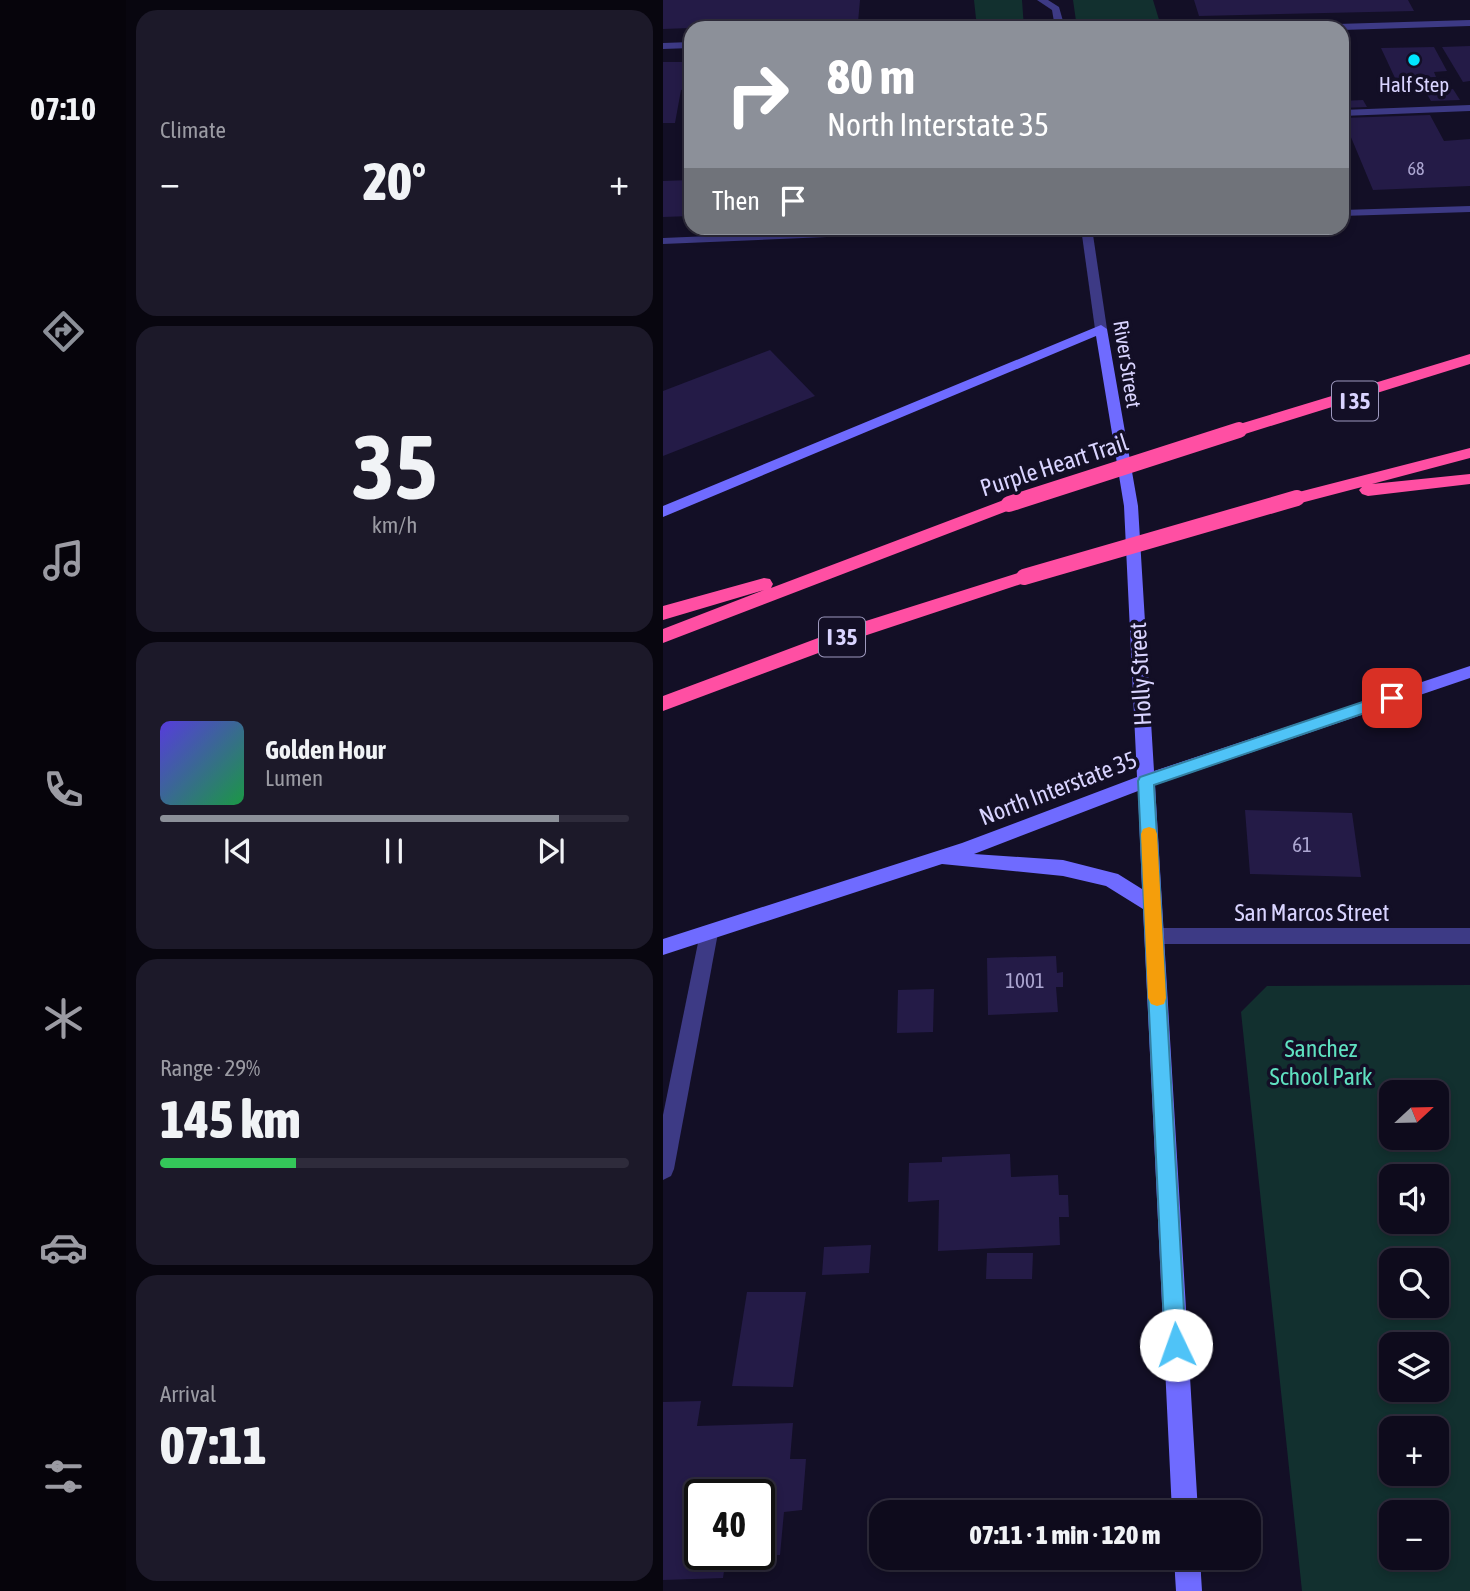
<!DOCTYPE html>
<html lang="en">
<head>
<meta charset="utf-8">
<style>
	:root { --surface:#0e0b1c; --page:#1c1929; --text:#f1f3f6; --muted:#9b9ba3; --line:#2e2b3b; --accent:#8c9099 }
	body { margin:0; font-family:"Asap Condensed",sans-serif; background:var(--page); color:var(--text); height:100vh; display:flex; flex-direction:column; font-size:26px; white-space:nowrap }
	* { box-sizing:border-box; margin:0 }
	p { font-size:23px; color:var(--muted) }
	.icon { flex:none; width:38px; height:38px; fill:none; stroke:currentColor; stroke-width:2; stroke-linecap:round; stroke-linejoin:round }
	.map { position:relative; flex:1; overflow:hidden }
	.details { display:flex; flex-direction:column; gap:10px; padding:10px; background:#08060f; width:537px }
	.details>* { flex:none }
	.hud { position:absolute; left:21px; top:21px; width:665px; height:214px; border-radius:21px; box-shadow:0 4px 10px #0003,0 0 0 2px var(--line); background:#8c9099; color:#fff; overflow:hidden }
	.needle { width:46px; rotate:68deg }
	.fabs { position:absolute; left:716px; top:1080px; display:grid; gap:14px }
	.fabs a { display:grid; place-items:center; width:70px; height:70px; border-radius:14px; background:var(--surface); box-shadow:0 4px 10px #0003,0 0 0 2px var(--line); font-size:35px }
	.speed { position:absolute; left:21px; top:1479px; display:flex; gap:14px; font-size:35px; font-weight:700; text-align:center }
	.speed>* { display:grid; place-content:center; width:91px; height:91px; border-radius:50%; background:var(--surface); box-shadow:0 4px 10px #0003,0 0 0 2px var(--line); line-height:1 }
	.speed .limit { border:4px solid #111; border-radius:10px; background:#fff; color:#111 }
	.pin { position:absolute; display:grid; place-items:center; width:60px; height:60px; color:#fff; margin:-30px; border-radius:14px; box-shadow:0 4px 10px #0006 }
	.me { position:absolute; width:77px; margin:-38px; rotate:357deg; stroke-linejoin:round; filter:drop-shadow(0 0 5px #0008) }
	.turn { display:flex; align-items:center; gap:24px; height:147px; padding:0 28px; font-size:32px }
	.turn .icon { width:91px; height:91px; stroke-width:2.5 }
	.turn b { display:block; font-size:49px; line-height:60px }
	.then { display:flex; align-items:center; height:66px; padding:0 28px; background:#0003; gap:14px; font-size:26px }
	.big { font-size:52px; font-weight:800; line-height:1.1 }
	.details .card { flex:1; display:flex; flex-direction:column; justify-content:center; gap:10px; min-width:0; padding:0 24px; border-radius:21px; background:var(--page) }
	.details .dial { align-items:center; gap:0 }
	.dial b { font-size:91px; line-height:1 }
	.song { display:flex; align-items:center; gap:21px }
	.cover { width:84px; height:84px; border-radius:10px; background:linear-gradient(135deg,hsl(250 70% 55%),hsl(140 70% 35%)) }
	.played { height:7px; border-radius:4px; background:linear-gradient(90deg,var(--accent) 85%,var(--line) 85%) }
	.keys { display:flex; justify-content:space-around; direction:ltr }
	.heat { display:flex; justify-content:space-between; align-items:center; font-size:38px; direction:ltr }
	.charge { height:10px; border-radius:5px; background:linear-gradient(90deg,#34c759 29%,var(--line) 0) }
	.trip { position:absolute; left:206px; top:1500px; width:392px; height:70px; border-radius:21px; background:var(--surface); box-shadow:0 4px 10px #0003,0 0 0 2px var(--line); font-weight:800; line-height:70px; text-align:center }
	main { display:flex; flex:1; min-height:0 }
	.tabs { display:flex; flex-direction:column; width:126px; justify-content:space-around; align-items:center; background:#06040b; color:var(--muted) }
	.tabs .icon { width:49px; height:49px }
	.tabs .selected { color:var(--accent) }
	.tabs b { font-size:32px; color:var(--text) }
	.map>svg:first-child { display:block }
</style>
</head>
<body>
<main>
<nav class="tabs">
<b>07:10</b>
<svg class="icon selected" aria-label="directions" viewBox="0 0 24 24"><path d="M12 3l9 9-9 9-9-9zM9 14v-3h6M13 9l2 2-2 2"/></svg>
<svg class="icon" aria-label="music" viewBox="0 0 24 24"><path d="M9 18V5l10-2v13"/><circle cx="6" cy="18" r="3"/><circle cx="16" cy="16" r="3"/></svg>
<svg class="icon" aria-label="phone" viewBox="0 0 24 24"><path d="M5 4h4l2 5-3 2q2 4 5 5l2-3 5 2v4C11 20 4 13 5 4z"/></svg>
<svg class="icon" aria-label="climate" viewBox="0 0 24 24"><path d="M12 3v18M4 7l16 10M4 17L20 7"/></svg>
<svg class="icon" aria-label="car" viewBox="0 0 24 24"><path d="M5 17H2v-5l4-1 3-4h7l3 4 3 1v5h-3M9 17h6M6 11h13"/><circle cx="7" cy="17" r="2"/><circle cx="17" cy="17" r="2"/></svg>
<svg class="icon" aria-label="filters" viewBox="0 0 24 24"><path d="M4 7h16M4 17h16"/><circle cx="9" cy="7" r="2"/><circle cx="15" cy="17" r="2"/></svg>
</nav>
<section class="details">
<div class="card"><p>Climate</p>
<div class="heat"><a>−</a><b class="big">20°</b><a>+</a></div>
</div>
<div class="card dial"><b>35</b><p>km/h</p></div>
<div class="card">
<div class="song"><i class="cover"></i><div><b>Golden Hour</b><p>Lumen</p></div></div>
<div class="played"></div>
<div class="keys"><svg class="icon" aria-label="previous" viewBox="0 0 24 24"><path d="M18 5L8 12l10 7zM5 5v14"/></svg><svg class="icon" aria-label="pause" viewBox="0 0 24 24"><path d="M8 5v14M16 5v14"/></svg><svg class="icon" aria-label="next" viewBox="0 0 24 24"><path d="M6 5l10 7-10 7zM19 5v14"/></svg></div>
</div>
<div class="card"><p>Range · 29%</p><b class="big">145 km</b><div class="charge"></div></div>
<div class="card"><p>Arrival</p><b class="big">07:11</b></div>
</section>
<div class="map">
<svg width="807" height="1591" viewBox="0 0 807 1591">
	<rect width="100%" height="100%" fill="#130f26"/>
	<g fill="#12302f" fill-rule="evenodd">
		<polygon points="311,0 359,0 361,28 314,28"/>
		<polygon points="410,0 490,0 497,23 418,24 413,21"/>
		<path d="M807,985V1591H639L578,1012L604,986ZM728,1092H774V1138H728ZM728,1176H774V1222H728ZM728,1260H774V1306H728ZM728,1344H774V1390H728ZM728,1428H774V1474H728ZM728,1512H774V1558H728Z"/>
	</g>
	<g fill="#241b47">
		<polygon points="0,0 197,0 195,22 0,29"/>
		<polygon points="531,0 745,0 751,11 536,16"/>
		<polygon points="807,46 807,81 800,82 779,47"/>
		<polygon points="771,47 784,71 771,72 773,77 732,78 718,48"/>
		<polygon points="0,62 24,62 21,74 28,74 28,89 18,90 12,123 0,123"/>
		<polygon points="790,89 797,100 768,101 762,91"/>
		<polygon points="700,100 704,107 679,108 679,101"/>
		<polygon points="767,115 781,141 807,139 807,186 710,190 680,118"/>
		<polygon points="28,180 28,216 0,217 0,181"/>
		<polygon points="107,350 152,396 0,456 0,391"/>
		<polygon points="582,810 689,813 698,877 587,874"/>
		<polygon points="393,956 394,973 400,972 400,987 393,987 395,1012 325,1015 324,958"/>
		<polygon points="271,989 270,1032 234,1033 235,990"/>
		<polygon points="347,1154 348,1177 395,1175 396,1195 405,1195 406,1217 396,1217 397,1245 275,1251 276,1200 245,1202 246,1163 279,1162 279,1157"/>
		<polygon points="208,1245 206,1273 159,1275 161,1247"/>
		<polygon points="324,1253 370,1253 369,1279 323,1279"/>
		<polygon points="84,1292 143,1292 130,1387 69,1386"/>
		<polygon points="38,1401 34,1426 130,1423 127,1459 143,1459 139,1510 121,1512 117,1555 96,1556 96,1494 37,1494 37,1554 83,1554 84,1556 63,1557 60,1578 0,1580 0,1402"/>
	</g>
	<g fill="none" stroke-linecap="round" stroke-linejoin="round">
		<g fill="#3d3a85" fill-rule="evenodd">
			<polygon points="807,105 807,111 679,116 679,110"/>
			<polygon points="46,925 53,927 55,933 11,1169 8,1176 0,1180 0,1115 37,933 39,927"/>
		</g>
		<g fill="#3d3a85" fill-rule="evenodd">
			<polygon points="374,0 385,0 396,7 402,28 392,28 389,10"/>
			<polygon points="807,20 807,26 679,30 636,28 641,25"/>
			<polygon points="28,42 28,48 0,49 0,43"/>
			<polygon points="807,206 807,212 679,216 679,210"/>
			<polygon points="236,228 311,228 305,231 0,244 0,238"/>
			<polygon points="418,228 429,228 444,329 438,333 432,329"/>
			<polygon points="491,928 807,928 807,944 491,944 484,942 482,936 484,930"/>
		</g>
		<g fill="#6f6bff" fill-rule="evenodd">
			<path d="M438,325L444,329L475,506L491,771L807,666V678L492,785L535,1512H509L480,909L443,886L400,876L279,864L0,955V939L299,843L474,777L461,506L433,336L0,517V506ZM475,791L479,889L455,874L400,860L311,854Z"/>
			<polygon points="511,1558 537,1558 539,1591 513,1591"/>
		</g>
		<g fill="#ff4fa3" fill-rule="evenodd">
			<polygon points="807,354 807,364 582,434 576,435 568,430 570,426"/>
			<polygon points="807,448 807,458 709,484 807,474 807,484 705,496 699,494 696,490 699,487 634,504 625,498 628,494"/>
			<polygon points="346,498 355,504 352,508 0,643 0,629 101,590 0,620 0,606 101,578 107,579 110,584 108,588"/>
			<polygon points="361,571 367,573 370,577 367,581 201,636 0,711 0,696 187,626"/>
		</g>
		<g stroke="#ff4fa3" stroke-width="16">
			<polyline points="346,504 576,430"/>
			<polyline points="361,577 634,498"/>
		</g>
	</g>
	<polygon fill="#4fc3f7" stroke="#337fa1" stroke-width="2" points="729,692 737,698 734,702 491,785 523,1345 520,1353 513,1356 505,1353 502,1345 475,781 477,777"/>
	<polygon fill="#f59e0b" points="486,827 492,829 494,834 503,998 501,1004 494,1006 488,1004 485,998 478,834 480,829"/>
	<circle fill="#00e5ff" stroke="#130f26" stroke-width="2.5" cx="751" cy="60" r="7"/>
	<g text-anchor="middle" dominant-baseline="central" stroke-width="7" stroke-linejoin="round" paint-order="stroke">
		<g font-size="18" fill="#aca6d1">
			<text x="753" y="168">68</text>
		</g>
		<g font-size="21" fill="#d9d4ff" stroke="#130f26">
			<text x="751" y="84">Half Step</text>
		</g>
		<g font-size="21" fill="#d9d4ff" stroke="#130f26">
			<text transform="translate(465 364) rotate(81)">River Street</text>
		</g>
		<g font-size="21" fill="#aca6d1">
			<text x="639" y="844">61</text>
			<text x="362" y="980">1001</text>
		</g>
		<g fill="#130f26" stroke="#9e99be" stroke-width="2">
			<rect x="669" y="381.5" width="46" height="39" rx="5"/>
			<rect x="156" y="617.5" width="46" height="39" rx="5"/>
		</g>
		<g font-size="23" font-weight="bold" fill="#d9d4ff">
			<text x="692" y="401">I 35</text>
			<text x="179" y="637">I 35</text>
		</g>
		<g font-size="24" fill="#d9d4ff" stroke="#130f26">
			<text transform="translate(391 465) rotate(-18)">Purple Heart Trail</text>
			<text transform="translate(477 674) rotate(-93)">Holly Street</text>
			<text transform="translate(395 788) rotate(-21)">North Interstate 35</text>
			<text x="649" y="912">San Marcos Street</text>
		</g>
		<g font-size="24" fill="#5fe0c0" stroke="#130f26">
			<text x="658" y="1048">Sanchez<tspan x="658" dy="28">School Park</tspan></text>
		</g>
	</g>
</svg>
<div class="fabs">
<a><svg class="needle" viewBox="-14 -14 28 28"><path d="M0-13l5 13h-10z" fill="#e53935"/><path d="M0 13l5-13h-10z" fill="#9b9ba3"/></svg></a>
<a><svg class="icon" aria-label="sound" viewBox="0 0 24 24"><path d="M4 9h4l5-4v14l-5-4H4zM17 9q2 3 0 6"/></svg></a>
<a><svg class="icon" aria-label="search" viewBox="0 0 24 24"><circle cx="10" cy="10" r="6"/><path d="M15 15l6 6"/></svg></a>
<a><svg class="icon" aria-label="layers" viewBox="0 0 24 24"><path d="M12 4l9 5-9 5-9-5zM3 14l9 5 9-5"/></svg></a>
<a>+</a>
<a>−</a>
</div>
<div class="speed"><div class="limit">40</div></div>
<div class="pin" style="left:729px;top:698px;background:#d93025"><svg class="icon" aria-label="arrive" viewBox="0 0 24 24"><path d="M6 21V4h12l-3 4 3 4H6"/></svg></div>
<svg class="me" style="left:513px;top:1345px" viewBox="-20 -20 40 40"><circle r="19" fill="#fff"/><path d="M0-13L10 11 0 6-10 11z" fill="#4fc3f7"/></svg>
<div class="trip">07:11 · 1 min · 120 m</div>
<div class="hud">
<div class="turn"><svg class="icon" aria-label="right" viewBox="0 0 24 24"><path d="M7 20v-9h11M14 6l5 5-5 5"/></svg><div><b>80 m</b>North Interstate 35</div></div>
<div class="then">Then<svg class="icon" aria-label="arrive" viewBox="0 0 24 24"><path d="M6 21V4h12l-3 4 3 4H6"/></svg></div>
</div>
</div>
</main>
</body>
</html>
